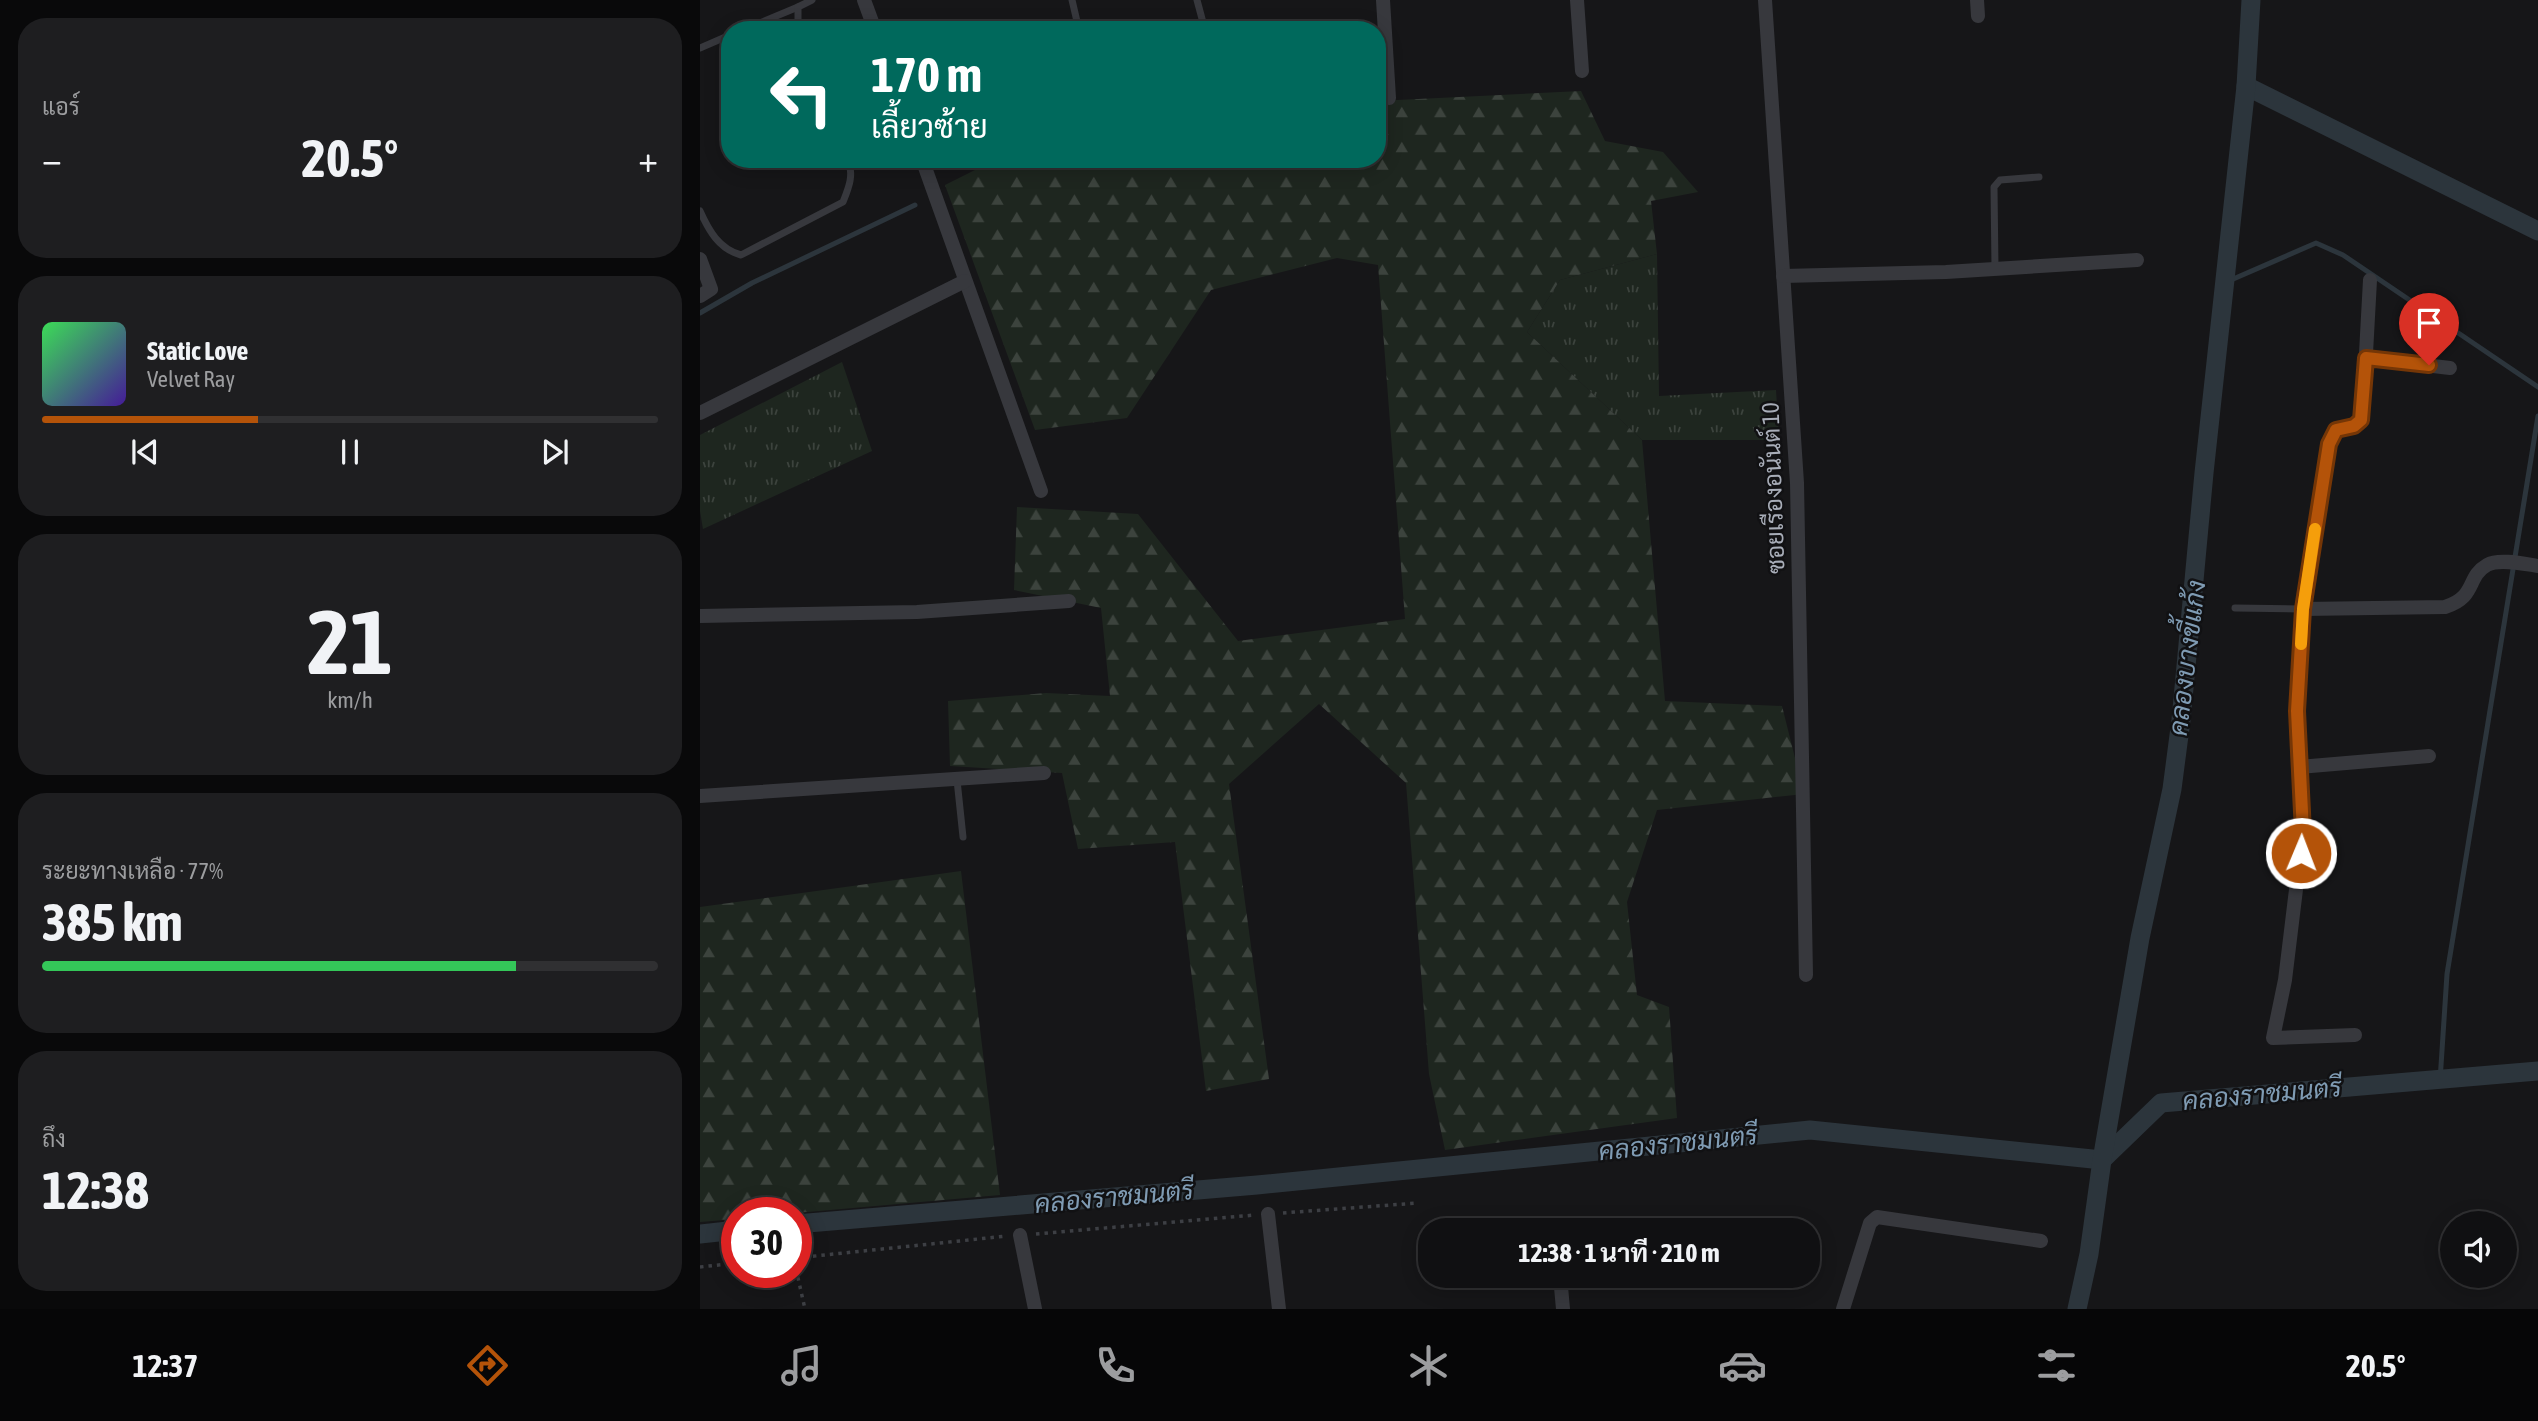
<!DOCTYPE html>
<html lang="th">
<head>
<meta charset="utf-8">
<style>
	:root { --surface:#101012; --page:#1e1e20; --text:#f1f3f6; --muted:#9c9d9f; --line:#303032; --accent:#b45309 }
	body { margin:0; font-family:"Asap Condensed",Sarabun,sans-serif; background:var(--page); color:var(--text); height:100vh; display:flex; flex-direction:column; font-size:26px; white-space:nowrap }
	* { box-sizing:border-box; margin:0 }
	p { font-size:23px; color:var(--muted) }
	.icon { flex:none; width:38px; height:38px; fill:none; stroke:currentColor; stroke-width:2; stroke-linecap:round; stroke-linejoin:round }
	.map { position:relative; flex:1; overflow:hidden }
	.sheet { display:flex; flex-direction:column; gap:18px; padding:18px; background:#09090a; width:700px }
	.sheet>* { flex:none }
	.hud { position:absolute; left:21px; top:21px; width:665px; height:147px; border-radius:28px; box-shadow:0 4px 18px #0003,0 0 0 2px var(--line); background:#00695c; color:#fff; overflow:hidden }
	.fabs { position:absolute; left:1740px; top:1211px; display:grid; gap:14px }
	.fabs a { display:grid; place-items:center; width:77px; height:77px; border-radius:50%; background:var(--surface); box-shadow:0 4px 18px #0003,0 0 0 2px var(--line); font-size:35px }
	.speed { position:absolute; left:21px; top:1197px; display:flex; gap:14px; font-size:35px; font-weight:700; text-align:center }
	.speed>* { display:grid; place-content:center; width:91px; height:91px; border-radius:50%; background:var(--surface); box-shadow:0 4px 18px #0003,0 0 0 2px var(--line); line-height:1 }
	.speed .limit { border:10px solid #d22; background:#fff; color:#111 }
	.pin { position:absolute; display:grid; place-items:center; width:60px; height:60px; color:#fff; margin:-72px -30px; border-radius:50% 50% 50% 0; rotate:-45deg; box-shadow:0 0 7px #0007 }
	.pin .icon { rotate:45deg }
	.me { position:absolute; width:77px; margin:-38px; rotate:1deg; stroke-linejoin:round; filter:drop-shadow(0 0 5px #0008) }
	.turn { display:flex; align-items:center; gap:24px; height:147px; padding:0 35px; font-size:32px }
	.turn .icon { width:91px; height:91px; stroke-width:2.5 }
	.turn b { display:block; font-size:49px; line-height:60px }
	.big { font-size:52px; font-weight:700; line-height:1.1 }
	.sheet .card { flex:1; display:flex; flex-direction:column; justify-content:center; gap:10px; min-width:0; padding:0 24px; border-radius:28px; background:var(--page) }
	.sheet .dial { align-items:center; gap:0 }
	.dial b { font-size:91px; line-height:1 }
	.song { display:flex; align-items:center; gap:21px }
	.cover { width:84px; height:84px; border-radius:10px; background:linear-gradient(135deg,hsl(130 70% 55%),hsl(260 70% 35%)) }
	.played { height:7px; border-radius:4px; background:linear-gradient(90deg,var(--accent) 35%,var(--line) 35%) }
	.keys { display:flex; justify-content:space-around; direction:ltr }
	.heat { display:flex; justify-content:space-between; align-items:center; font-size:38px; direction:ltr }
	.charge { height:10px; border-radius:5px; background:linear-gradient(90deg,#34c759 77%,var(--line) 0) }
	.trip { position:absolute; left:718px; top:1218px; width:402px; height:70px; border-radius:28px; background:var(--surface); box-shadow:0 4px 18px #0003,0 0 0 2px var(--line); font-weight:700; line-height:70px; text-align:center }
	.tab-bar { display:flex; height:112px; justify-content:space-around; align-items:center; background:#060607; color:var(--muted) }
	.tab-bar .icon { width:49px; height:49px }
	.tab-bar .on { color:var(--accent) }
	.tab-bar b { font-size:32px; color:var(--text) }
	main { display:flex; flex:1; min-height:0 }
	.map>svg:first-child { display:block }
</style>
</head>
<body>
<main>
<section class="sheet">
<div class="card"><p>แอร์</p>
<div class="heat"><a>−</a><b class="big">20.5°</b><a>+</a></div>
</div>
<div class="card">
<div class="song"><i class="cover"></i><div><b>Static Love</b><p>Velvet Ray</p></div></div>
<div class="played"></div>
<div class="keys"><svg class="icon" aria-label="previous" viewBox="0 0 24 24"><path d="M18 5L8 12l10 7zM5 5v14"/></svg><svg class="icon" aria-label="pause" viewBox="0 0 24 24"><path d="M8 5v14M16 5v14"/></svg><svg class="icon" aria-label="next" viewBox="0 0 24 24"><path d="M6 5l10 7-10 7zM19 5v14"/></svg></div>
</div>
<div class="card dial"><b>21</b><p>km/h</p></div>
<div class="card"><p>ระยะทางเหลือ · 77%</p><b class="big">385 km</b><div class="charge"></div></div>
<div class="card"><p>ถึง</p><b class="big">12:38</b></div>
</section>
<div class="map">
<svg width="1838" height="1309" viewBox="0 0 1838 1309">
	<defs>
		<pattern id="grass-tufts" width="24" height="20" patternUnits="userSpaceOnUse" patternTransform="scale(1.75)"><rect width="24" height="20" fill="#1e261f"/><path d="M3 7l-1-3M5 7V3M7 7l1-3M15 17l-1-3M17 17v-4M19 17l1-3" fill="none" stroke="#3c433d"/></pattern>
		<pattern id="forest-firs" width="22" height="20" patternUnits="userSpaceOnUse" patternTransform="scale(1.75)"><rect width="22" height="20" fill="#1e261f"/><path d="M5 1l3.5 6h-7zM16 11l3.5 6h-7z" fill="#3c433d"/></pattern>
	</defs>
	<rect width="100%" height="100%" fill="#161618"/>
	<g fill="url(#grass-tufts)">
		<polygon points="957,254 959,396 1076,390 1079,440 942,440 827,332 860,280"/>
		<polygon points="142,362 172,451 3,529 0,511 0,435"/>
	</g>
	<g fill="url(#forest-firs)">
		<polygon points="881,91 905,141 963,152 998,192 951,201 957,254 860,280 827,332 942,440 965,701 1082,706 1104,794 957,810 927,902 937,995 969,1007 977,1118 745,1150 729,1074 706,783 619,704 529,784 569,1079 506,1091 475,842 378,849 362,773 250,766 248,701 346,693 410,696 401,608 314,590 317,507 438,514 538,641 705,619 678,265 637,258 511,290 427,418 335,430 245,185 297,159 677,159 677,101"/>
		<polygon points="261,871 300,1195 96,1213 37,1213 37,1219 0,1222 0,907"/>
	</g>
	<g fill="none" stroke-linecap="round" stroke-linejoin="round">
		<g stroke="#2c353c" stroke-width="5">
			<polyline points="1524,283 1616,243 1643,255 1838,387"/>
			<polyline points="0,313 52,283 215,205"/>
			<polyline points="1740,1081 1747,974 1838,416"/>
		</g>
		<g stroke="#2c353c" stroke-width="19">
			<polyline points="1546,86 1838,231"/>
			<polyline points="96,1224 557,1185 1110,1130 1402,1160 1461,1103 1838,1071"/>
			<polyline points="0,1234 37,1230"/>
			<polyline points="1377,1309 1389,1254 1402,1160 1440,938 1472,789 1481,720 1504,473 1546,86 1551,0"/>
		</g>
		<g stroke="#3d3f44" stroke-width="3.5" stroke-dasharray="3.5 5" stroke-linecap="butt">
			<polyline points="583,1213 717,1203"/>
			<polyline points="336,1234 555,1215"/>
			<polyline points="96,1258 307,1236"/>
			<polyline points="0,1267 37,1263"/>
			<polyline points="96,1269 105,1309"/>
		</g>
		<g stroke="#37383d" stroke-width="7">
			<polyline points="372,0 379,30"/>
			<polyline points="497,0 505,30"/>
			<polyline points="43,30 98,7"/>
			<polyline points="98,30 98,7 112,0"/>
			<polyline points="0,48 30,35"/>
			<path d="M0,211C9,231 19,249 41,255L143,202C149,187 154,175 148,159"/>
			<polyline points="1295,268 1294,187 1300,180 1339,177"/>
			<polyline points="1535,608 1603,609"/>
			<polyline points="257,780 263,837"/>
		</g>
		<g stroke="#37383d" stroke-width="14">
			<polyline points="164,0 175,30"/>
			<polyline points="683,0 689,98"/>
			<polyline points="877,0 882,71"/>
			<polyline points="1065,0 1097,483 1106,975"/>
			<polyline points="1277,0 1278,16"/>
			<polyline points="222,159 341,491"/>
			<polyline points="0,259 11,289 0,296"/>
			<polyline points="1083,276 1246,272 1437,260"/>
			<polyline points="1666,358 1750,368"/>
			<polyline points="0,413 265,281"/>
			<path d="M1603,609L1745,607C1777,597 1766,577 1787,565C1799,558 1825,564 1838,566"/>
			<polyline points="0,616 217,612 369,601"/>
			<polyline points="1599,767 1729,756"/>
			<polyline points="0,796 344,773"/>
			<path d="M1655,1035L1573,1038L1585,980L1603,832L1597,711L1603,609L1629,444L1636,430C1653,426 1659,427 1663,408L1670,280"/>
			<polyline points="568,1214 579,1309"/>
			<polyline points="887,1230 892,1229"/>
			<polyline points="320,1235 335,1309"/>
			<polyline points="860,1276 863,1309"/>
			<polyline points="1143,1309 1170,1223 1177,1217 1341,1241"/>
		</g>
	</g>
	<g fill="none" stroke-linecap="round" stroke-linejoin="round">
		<g stroke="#753606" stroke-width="18">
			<polyline id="route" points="1601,853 1603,832 1597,711 1603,609 1629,444 1636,430 1654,426 1661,420 1666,358 1729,365"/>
		</g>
		<use href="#route" stroke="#b45309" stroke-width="12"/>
		<polyline stroke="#f59e0b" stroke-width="12" points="1601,644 1603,609 1615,529"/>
	</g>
	<g text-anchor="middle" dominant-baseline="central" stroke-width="5" stroke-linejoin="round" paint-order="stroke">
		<g font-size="24" fill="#a8adb8" stroke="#111113">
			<text transform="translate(1073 488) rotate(-92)">ซอยเรืองอนันต์ 10</text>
		</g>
		<g font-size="26" font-style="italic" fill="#7f9bb3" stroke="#111113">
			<text transform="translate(1487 658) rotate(-83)">คลองบางขี้แก้ง</text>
			<text transform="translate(1562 1094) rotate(-5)">คลองราชมนตรี</text>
			<text transform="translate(978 1143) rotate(-6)">คลองราชมนตรี</text>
			<text transform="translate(414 1197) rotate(-5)">คลองราชมนตรี</text>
		</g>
	</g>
</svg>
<div class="fabs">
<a><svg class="icon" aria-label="sound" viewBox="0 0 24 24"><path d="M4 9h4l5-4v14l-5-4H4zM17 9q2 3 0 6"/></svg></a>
</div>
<div class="speed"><div class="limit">30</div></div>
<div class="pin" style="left:1729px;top:365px;background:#d93025"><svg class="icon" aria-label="arrive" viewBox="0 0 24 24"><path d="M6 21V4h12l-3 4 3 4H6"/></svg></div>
<svg class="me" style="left:1601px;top:853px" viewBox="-20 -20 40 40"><circle r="17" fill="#b45309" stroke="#fff" stroke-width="3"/><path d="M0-11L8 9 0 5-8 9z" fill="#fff"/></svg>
<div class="trip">12:38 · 1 นาที · 210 m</div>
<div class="hud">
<div class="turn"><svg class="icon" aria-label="left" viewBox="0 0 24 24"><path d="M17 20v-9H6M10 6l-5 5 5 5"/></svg><div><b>170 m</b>เลี้ยวซ้าย</div></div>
</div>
</div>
</main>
<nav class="tab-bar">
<b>12:37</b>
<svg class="icon on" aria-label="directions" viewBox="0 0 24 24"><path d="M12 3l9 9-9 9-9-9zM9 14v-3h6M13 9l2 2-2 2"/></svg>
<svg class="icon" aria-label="music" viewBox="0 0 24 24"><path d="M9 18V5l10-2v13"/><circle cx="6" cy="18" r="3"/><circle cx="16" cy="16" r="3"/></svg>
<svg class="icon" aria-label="phone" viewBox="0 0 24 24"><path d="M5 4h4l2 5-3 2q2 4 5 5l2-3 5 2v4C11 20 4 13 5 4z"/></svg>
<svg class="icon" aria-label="climate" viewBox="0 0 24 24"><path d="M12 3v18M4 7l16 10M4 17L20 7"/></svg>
<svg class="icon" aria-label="car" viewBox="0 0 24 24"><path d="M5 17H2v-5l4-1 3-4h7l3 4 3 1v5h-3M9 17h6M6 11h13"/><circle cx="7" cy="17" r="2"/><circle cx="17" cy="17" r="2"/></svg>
<svg class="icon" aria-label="filters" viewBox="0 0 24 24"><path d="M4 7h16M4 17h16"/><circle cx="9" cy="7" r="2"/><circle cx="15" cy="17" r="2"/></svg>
<b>20.5°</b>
</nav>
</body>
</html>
